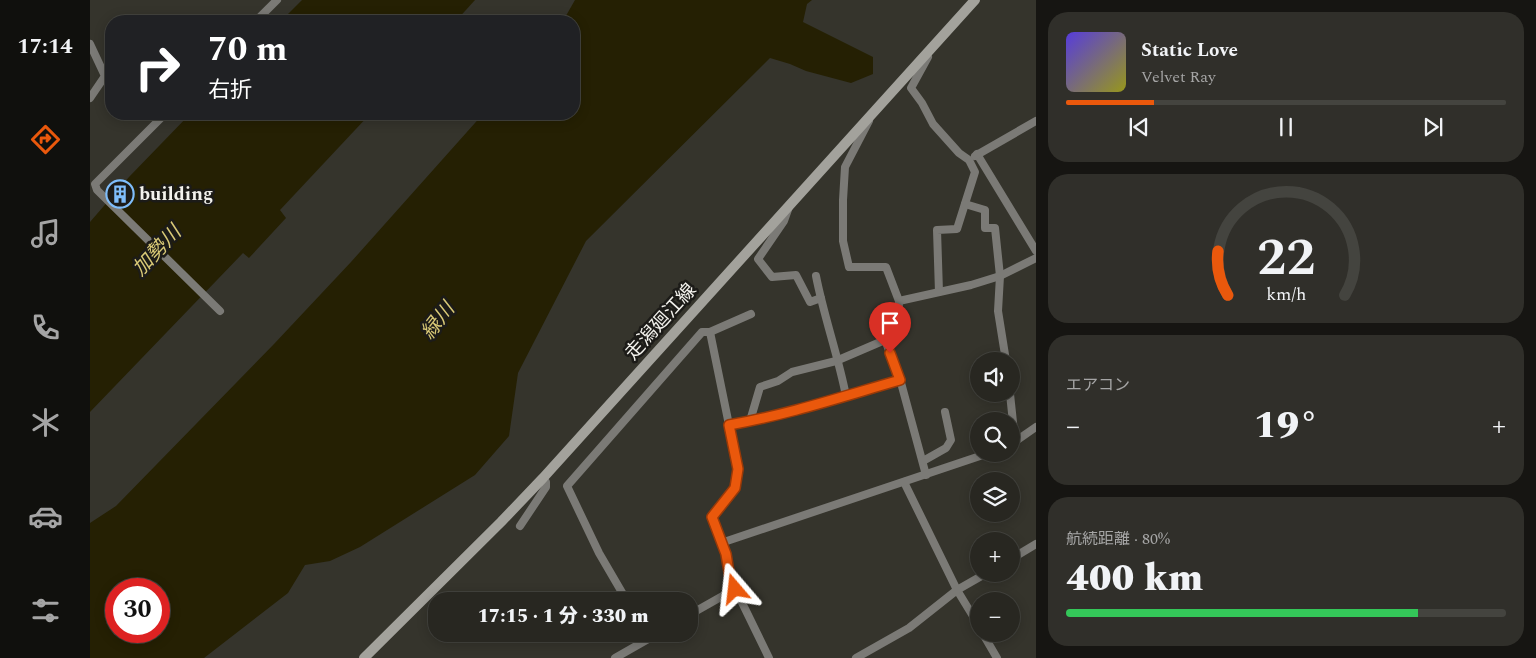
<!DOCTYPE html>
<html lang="ja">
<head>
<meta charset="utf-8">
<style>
	:root { --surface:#282721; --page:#302f2a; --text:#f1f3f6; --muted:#a5a5a5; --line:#44443f; --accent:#ea580c }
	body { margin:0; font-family:Spectral,"Noto Sans JP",serif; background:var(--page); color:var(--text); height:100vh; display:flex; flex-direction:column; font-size:19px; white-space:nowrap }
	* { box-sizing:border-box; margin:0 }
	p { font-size:16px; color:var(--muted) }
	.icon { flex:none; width:28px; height:28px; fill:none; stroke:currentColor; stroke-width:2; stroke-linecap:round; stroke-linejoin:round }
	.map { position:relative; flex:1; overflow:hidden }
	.sheet { display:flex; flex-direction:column; gap:12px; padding:12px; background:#161512; width:500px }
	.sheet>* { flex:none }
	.hud { position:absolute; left:15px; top:15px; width:475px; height:105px; border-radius:20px; box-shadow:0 2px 12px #0003,0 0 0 1px var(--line); background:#202124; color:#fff; overflow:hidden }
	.fabs { position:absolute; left:880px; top:352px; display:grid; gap:10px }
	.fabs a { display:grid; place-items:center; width:50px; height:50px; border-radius:50%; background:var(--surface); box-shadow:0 2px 12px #0003,0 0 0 1px var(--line); font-size:25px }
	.speed { position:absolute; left:15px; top:578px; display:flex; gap:10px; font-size:25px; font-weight:700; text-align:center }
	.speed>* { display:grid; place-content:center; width:65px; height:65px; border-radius:50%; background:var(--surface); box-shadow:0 2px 12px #0003,0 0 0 1px var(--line); line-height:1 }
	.speed .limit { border:8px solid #d22; background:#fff; color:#111 }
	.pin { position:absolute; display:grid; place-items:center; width:42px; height:42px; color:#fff; margin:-51px -21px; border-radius:50% 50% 50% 0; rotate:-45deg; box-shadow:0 0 5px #0007 }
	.pin .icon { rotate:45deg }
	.me { position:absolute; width:55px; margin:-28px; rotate:343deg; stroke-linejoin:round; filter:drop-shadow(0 0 4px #0008) }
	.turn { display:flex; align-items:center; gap:18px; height:105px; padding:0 20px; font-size:22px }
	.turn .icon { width:65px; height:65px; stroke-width:2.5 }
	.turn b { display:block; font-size:35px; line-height:42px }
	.big { font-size:38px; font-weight:800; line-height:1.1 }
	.sheet .card { flex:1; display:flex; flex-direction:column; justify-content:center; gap:8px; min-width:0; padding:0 18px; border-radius:20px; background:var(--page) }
	.sheet .dial { align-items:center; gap:0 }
	.dial svg { height:130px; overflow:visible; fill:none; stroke:var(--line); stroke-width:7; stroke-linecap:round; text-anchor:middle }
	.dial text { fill:var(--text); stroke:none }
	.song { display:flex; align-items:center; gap:15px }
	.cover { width:60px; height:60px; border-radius:8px; background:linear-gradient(135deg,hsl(250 70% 55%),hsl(60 70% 35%)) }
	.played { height:5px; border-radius:2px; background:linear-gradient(90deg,var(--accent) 20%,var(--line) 20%) }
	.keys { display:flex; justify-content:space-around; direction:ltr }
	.heat { display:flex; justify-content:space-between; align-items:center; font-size:28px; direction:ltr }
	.charge { height:8px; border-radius:4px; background:linear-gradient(90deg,#34c759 80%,var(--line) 0) }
	.trip { position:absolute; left:338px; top:592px; width:270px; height:50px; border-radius:20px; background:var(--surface); box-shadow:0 2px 12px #0003,0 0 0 1px var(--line); font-weight:800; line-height:50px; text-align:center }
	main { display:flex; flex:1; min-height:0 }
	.tabs { display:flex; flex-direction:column; width:90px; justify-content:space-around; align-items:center; background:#10100d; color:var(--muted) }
	.tabs .icon { width:35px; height:35px }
	.tabs .active { color:var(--accent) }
	.tabs b { font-size:22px; color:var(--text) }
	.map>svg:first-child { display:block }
</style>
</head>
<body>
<main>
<nav class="tabs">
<b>17:14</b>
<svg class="icon active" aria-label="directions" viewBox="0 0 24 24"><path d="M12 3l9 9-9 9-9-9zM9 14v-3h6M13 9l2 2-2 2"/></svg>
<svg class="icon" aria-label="music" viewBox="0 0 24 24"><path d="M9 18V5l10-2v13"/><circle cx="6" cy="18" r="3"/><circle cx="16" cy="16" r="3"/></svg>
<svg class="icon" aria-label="phone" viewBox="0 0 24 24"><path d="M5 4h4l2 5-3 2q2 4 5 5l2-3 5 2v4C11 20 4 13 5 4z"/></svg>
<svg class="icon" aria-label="climate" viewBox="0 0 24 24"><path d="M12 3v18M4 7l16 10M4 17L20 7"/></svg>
<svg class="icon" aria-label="car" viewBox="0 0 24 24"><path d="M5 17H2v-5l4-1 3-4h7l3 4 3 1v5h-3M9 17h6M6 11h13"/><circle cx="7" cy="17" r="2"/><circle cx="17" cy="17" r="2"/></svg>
<svg class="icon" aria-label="filters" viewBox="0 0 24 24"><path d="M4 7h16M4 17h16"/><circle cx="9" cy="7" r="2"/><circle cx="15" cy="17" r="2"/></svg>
</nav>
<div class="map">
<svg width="946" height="658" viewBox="0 0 946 658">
	<rect width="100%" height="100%" fill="#35342c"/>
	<g fill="#252003" fill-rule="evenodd">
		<polygon points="212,0 385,0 366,21 191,21"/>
		<path d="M485,0H722L717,4L713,22L783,57V74L761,83L716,71L700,64L680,58L496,241L428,373L419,436L385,475L270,547L240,561L215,565L198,593L114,658H0V523L26,506L184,344L261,262L393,114H484V21H473ZM26,589H69V631H26Z"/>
		<polygon points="100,114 280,114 190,210 196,218 159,258 153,253 0,412 0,222 39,177"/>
	</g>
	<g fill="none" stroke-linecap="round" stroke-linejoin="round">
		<g stroke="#7b7a76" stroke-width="8">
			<polyline points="166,21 187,0"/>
			<polyline points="0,44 15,76 0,98"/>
			<polyline points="838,57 821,88 832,103 843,124 869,153 879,160 885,172 867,229 847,230 849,292"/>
			<polyline points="75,114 5,184 7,190 130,311"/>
			<polyline points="887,154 946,251"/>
			<polyline points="885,156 946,121"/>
			<polyline points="875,204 895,210 895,228 905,228 910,276 908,311 916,361"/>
			<polyline points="699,207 694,221 668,259 682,277 706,275 720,302 731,298"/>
			<path d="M726,276C734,317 748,355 756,396"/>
			<polyline points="809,301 881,285 910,276 946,258"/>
			<polyline points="620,332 661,314"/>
			<polyline points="795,340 810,379 836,475"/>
			<polyline points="920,394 925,441"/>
			<polyline points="660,421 670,387 688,381 702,372 746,361 795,340 808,329 809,301 796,267 759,267 753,241 753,200 755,167 779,121"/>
			<path d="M639,425C697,415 754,396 810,379"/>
			<polyline points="923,443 946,427"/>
			<polyline points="833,461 856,448 861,440 855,412"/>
			<polyline points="814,482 867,590 889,626"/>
			<polyline points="430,526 456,487 456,482 453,478"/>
			<polyline points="631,543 896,454"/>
			<polyline points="921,559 946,544"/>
			<polyline points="537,601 509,553 477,486 612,332 620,332 648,469 645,488 622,517 636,554 640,578 679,658"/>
			<polyline points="599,615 645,589"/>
			<polyline points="893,634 907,658"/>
			<polyline points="525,658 567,634"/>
			<polyline points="766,658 819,628 867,590 895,574"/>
		</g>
		<polyline stroke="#a3a29c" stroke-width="10" points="274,658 411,522 453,478 885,0"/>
	</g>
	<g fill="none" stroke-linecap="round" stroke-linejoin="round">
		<g stroke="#983908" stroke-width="12">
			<path id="route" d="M645,589L640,578L636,554L622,517L645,488L648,469L639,425C697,415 754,396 810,380L800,353"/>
		</g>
		<use href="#route" stroke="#ea580c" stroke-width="9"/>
	</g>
	<defs>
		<g id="building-ring" transform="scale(1.4375)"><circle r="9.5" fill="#1c1b18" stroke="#7fbdfa" stroke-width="1.5"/><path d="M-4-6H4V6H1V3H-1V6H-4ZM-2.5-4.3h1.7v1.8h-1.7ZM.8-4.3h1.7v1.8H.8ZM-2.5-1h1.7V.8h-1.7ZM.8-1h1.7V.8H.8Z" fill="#7fbdfa"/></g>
	</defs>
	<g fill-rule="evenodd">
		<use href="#building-ring" x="30" y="194"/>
	</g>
	<g text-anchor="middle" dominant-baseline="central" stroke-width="5" stroke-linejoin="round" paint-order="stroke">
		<g font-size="19" font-weight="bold" fill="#f3f2ed" stroke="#1c1b18" text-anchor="start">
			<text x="49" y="194">building</text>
		</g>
		<g font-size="19" fill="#f3f2ed" stroke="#1c1b18">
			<text transform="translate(571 322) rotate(-48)">走潟廻江線</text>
		</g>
		<g font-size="20" font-style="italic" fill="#d9c976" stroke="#1c1b18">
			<text transform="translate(67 251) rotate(-47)">加勢川</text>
			<text transform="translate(348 321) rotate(-52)">緑川</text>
		</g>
	</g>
</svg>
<div class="fabs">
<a><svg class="icon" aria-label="sound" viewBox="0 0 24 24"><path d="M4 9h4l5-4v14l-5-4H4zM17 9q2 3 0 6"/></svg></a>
<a><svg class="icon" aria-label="search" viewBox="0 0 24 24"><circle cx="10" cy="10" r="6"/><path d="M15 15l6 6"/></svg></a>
<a><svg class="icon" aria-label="layers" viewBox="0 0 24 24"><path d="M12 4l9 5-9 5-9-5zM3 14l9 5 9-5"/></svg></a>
<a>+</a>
<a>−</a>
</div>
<div class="speed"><div class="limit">30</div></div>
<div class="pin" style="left:800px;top:353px;background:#d93025"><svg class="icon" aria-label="arrive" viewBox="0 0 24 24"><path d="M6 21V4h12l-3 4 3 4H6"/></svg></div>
<svg class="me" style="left:645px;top:589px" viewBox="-20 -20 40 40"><path d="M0-17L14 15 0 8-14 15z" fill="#ea580c" stroke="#fff" stroke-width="4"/></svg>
<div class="trip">17:15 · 1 分 · 330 m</div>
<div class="hud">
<div class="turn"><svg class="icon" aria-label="right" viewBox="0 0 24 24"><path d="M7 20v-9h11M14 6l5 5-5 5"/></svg><div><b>70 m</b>右折</div></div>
</div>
</div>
<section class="sheet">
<div class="card">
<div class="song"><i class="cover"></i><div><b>Static Love</b><p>Velvet Ray</p></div></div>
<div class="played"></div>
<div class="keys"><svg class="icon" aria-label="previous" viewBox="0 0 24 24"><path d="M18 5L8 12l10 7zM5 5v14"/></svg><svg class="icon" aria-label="pause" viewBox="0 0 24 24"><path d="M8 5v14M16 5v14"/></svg><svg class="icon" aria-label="next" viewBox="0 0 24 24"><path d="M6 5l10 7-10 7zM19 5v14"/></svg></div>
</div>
<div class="card dial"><svg viewBox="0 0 100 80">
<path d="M14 69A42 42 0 1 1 86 69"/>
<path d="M14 69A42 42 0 0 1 8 42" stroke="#ea580c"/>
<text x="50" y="56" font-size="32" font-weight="700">22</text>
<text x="50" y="72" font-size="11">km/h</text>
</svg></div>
<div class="card"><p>エアコン</p>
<div class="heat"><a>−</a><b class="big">19°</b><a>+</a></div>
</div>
<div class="card"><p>航続距離 · 80%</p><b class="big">400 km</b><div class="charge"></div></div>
</section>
</main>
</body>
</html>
